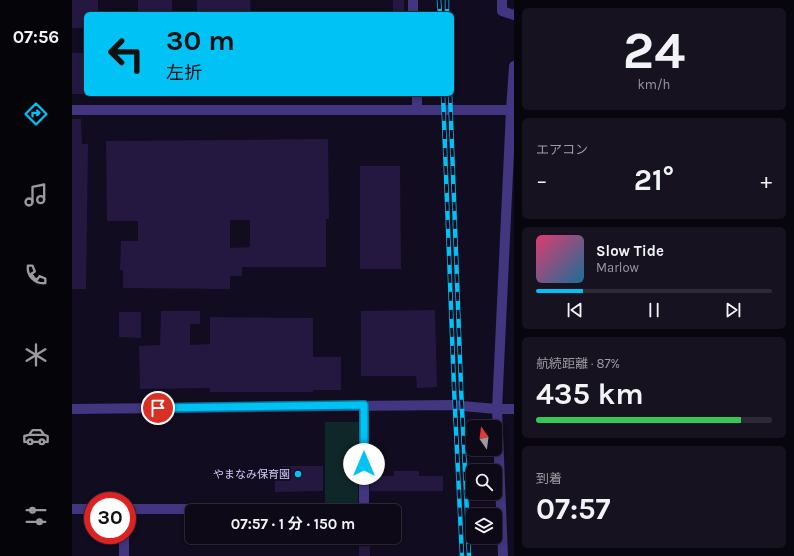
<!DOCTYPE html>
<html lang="ja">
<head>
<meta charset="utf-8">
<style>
	:root { --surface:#0d0917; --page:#161220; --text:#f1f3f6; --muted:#9a9aa1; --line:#2d2a36; --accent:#00c2f5 }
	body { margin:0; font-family:Karla,"Noto Sans JP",sans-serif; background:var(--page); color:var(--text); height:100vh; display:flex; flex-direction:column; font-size:15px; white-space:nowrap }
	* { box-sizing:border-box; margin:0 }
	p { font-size:13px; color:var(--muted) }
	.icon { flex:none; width:22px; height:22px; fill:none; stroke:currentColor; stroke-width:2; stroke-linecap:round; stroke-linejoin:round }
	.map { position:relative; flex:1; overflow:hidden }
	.drawer { display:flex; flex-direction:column; gap:8px; padding:8px; background:#07050d; width:280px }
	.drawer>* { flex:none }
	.guide { position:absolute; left:12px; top:12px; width:370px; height:84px; border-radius:6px; box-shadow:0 2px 6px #0003,0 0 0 1px var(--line); background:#00c2f5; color:#111; overflow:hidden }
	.needle { width:26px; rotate:346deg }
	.buttons { position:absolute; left:394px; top:420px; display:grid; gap:8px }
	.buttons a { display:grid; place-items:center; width:36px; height:36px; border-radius:6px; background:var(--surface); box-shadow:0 2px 6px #0003,0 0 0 1px var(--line); font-size:20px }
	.speed { position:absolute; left:12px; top:492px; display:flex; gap:8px; font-size:20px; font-weight:700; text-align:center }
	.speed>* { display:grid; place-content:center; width:52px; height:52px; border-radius:50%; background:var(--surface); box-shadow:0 2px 6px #0003,0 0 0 1px var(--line); line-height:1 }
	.speed .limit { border:6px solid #d22; background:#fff; color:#111 }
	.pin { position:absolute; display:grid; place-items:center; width:34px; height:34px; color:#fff; margin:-17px; border:2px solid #fff; border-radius:50%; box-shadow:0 1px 4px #0007 }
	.me { position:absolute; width:44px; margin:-22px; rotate:0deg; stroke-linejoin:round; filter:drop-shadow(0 0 3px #0008) }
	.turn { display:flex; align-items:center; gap:14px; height:84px; padding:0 16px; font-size:18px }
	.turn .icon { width:52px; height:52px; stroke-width:2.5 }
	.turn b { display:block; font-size:28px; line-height:34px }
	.big { font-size:30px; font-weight:700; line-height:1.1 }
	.drawer .tile { flex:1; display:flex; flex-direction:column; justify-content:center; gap:6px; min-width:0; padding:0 14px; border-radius:6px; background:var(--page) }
	.drawer .dial { align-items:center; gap:0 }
	.dial b { font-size:52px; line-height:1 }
	.song { display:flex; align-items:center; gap:12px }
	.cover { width:48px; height:48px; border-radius:6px; background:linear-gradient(135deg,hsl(340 70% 55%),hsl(200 70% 35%)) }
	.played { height:4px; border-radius:2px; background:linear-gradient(90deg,var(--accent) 20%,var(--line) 20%) }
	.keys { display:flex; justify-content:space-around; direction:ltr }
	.heat { display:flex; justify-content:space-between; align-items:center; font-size:22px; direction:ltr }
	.charge { height:6px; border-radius:3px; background:linear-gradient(90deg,#34c759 87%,var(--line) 0) }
	.trip { position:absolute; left:113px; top:504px; width:216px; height:40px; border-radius:6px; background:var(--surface); box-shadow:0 2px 6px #0003,0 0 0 1px var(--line); font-weight:700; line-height:40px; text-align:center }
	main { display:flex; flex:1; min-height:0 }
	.menu { display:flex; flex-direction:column; width:72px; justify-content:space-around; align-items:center; background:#050409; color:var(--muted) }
	.menu .icon { width:28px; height:28px }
	.menu .active { color:var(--accent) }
	.menu b { font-size:18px; color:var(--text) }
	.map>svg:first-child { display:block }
</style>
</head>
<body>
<main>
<nav class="menu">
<b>07:56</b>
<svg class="icon active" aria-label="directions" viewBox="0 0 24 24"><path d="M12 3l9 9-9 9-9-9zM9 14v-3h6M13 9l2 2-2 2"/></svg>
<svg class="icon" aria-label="music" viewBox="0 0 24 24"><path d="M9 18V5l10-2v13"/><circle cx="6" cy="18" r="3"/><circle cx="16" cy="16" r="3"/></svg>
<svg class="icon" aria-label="phone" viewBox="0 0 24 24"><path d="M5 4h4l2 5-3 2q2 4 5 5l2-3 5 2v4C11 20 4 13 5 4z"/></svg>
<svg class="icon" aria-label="climate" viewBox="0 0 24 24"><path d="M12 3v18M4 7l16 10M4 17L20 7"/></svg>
<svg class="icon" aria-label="car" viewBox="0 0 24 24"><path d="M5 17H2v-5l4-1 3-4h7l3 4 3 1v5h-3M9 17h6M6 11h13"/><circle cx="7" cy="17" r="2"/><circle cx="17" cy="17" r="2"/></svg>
<svg class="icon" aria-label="filters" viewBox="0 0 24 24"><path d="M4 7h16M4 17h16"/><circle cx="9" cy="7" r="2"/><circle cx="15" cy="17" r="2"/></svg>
</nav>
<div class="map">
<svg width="442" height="556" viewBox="0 0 442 556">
	<rect width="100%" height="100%" fill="#110c1f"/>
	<polygon fill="#0f2729" points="253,422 287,422 286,504 253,504"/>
	<g fill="#241841" fill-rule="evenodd">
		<polygon points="0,0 26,0 26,14 14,14 14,28 0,28"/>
		<rect x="66" y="0" width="34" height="14"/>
		<polygon points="125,0 178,0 179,14 125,14"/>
		<rect x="321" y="0" width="11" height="14"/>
		<rect x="0" y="53" width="14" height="41"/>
		<polygon points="0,119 9,119 10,144 16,144 14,289 0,289"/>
		<path d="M256,139L257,219H254V267H170V276H158V289L51,288V270H48L49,241H66V221H35L34,141ZM158,220H178V247L158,248Z"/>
		<polygon points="288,166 328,166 329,269 288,269"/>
		<polygon points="363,310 365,387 345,388 344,376 289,376 289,311"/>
		<polygon points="89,311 128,311 128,324 118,324 118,345 138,344 138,317 241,318 241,357 269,357 269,390 241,390 241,392 138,392 138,388 68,389 67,346 88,345"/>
		<polygon points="47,312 69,312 69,338 47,337"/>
		<polygon points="210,466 251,466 251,491 203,492 203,474 210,474"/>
		<polygon points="322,471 347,471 347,476 371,476 371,491 298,491 298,476 322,476"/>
		<rect x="287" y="546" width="11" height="10"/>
	</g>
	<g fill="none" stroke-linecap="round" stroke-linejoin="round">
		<g stroke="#41367f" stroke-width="10">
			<polyline points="341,0 341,14"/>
			<polyline points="430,0 430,11 442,15"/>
			<polyline points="345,94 345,109"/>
			<polyline points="0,110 442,110"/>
			<polyline points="0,409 378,405 425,409 442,409"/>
			<polyline points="0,509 21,509"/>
			<polyline points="55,509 292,509 292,405"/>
			<polyline points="52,556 52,535"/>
			<polyline points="431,556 425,409 439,110 442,66"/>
		</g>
		<g stroke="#00c2f5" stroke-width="4.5">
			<g id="rail">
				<polyline points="367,0 368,14"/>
				<polyline points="375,0 375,14"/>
				<polyline points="371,94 382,388 390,556"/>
				<polyline points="378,94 389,387 397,556"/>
			</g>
		</g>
		<use href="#rail" stroke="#110c1f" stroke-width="3" stroke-dasharray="9" stroke-linecap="butt"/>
	</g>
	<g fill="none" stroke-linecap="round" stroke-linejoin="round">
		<g stroke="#007e9f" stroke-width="10">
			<polyline id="route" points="86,408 292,405 292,464"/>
		</g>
		<use href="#route" stroke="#00c2f5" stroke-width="7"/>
	</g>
	<circle fill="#00c2f5" stroke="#110c1f" stroke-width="1.5" cx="226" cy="474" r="4"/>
	<g text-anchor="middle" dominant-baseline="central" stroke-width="4" stroke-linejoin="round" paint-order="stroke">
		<g font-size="11" fill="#d6caff" stroke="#110c1f" text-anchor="end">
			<text x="218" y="474">やまなみ保育園</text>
		</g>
	</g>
</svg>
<div class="buttons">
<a><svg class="needle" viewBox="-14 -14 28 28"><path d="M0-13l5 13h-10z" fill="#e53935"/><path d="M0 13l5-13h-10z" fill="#9a9aa1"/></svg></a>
<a><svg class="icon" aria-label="search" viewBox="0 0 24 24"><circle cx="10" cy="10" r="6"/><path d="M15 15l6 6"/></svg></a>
<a><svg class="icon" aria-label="layers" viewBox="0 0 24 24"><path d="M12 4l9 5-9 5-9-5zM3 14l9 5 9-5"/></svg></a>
</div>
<div class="speed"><div class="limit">30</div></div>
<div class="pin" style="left:86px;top:408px;background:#d93025"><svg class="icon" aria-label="arrive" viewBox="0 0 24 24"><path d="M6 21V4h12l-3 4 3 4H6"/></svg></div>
<svg class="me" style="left:292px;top:464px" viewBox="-20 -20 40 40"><circle r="19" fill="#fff"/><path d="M0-13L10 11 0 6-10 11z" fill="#00c2f5"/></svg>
<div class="trip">07:57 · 1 分 · 150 m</div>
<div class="guide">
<div class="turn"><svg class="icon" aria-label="left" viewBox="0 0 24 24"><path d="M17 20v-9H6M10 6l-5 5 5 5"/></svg><div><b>30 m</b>左折</div></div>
</div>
</div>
<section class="drawer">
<div class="tile dial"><b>24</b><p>km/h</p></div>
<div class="tile"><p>エアコン</p>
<div class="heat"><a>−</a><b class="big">21°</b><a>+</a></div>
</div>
<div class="tile">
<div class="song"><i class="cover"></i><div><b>Slow Tide</b><p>Marlow</p></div></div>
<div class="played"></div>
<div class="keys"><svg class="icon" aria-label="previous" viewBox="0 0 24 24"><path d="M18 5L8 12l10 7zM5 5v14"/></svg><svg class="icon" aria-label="pause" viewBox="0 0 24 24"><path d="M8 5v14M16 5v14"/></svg><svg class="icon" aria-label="next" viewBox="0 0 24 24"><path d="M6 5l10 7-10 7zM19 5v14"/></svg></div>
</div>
<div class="tile"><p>航続距離 · 87%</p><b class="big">435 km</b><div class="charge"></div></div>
<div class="tile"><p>到着</p><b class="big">07:57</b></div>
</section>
</main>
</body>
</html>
